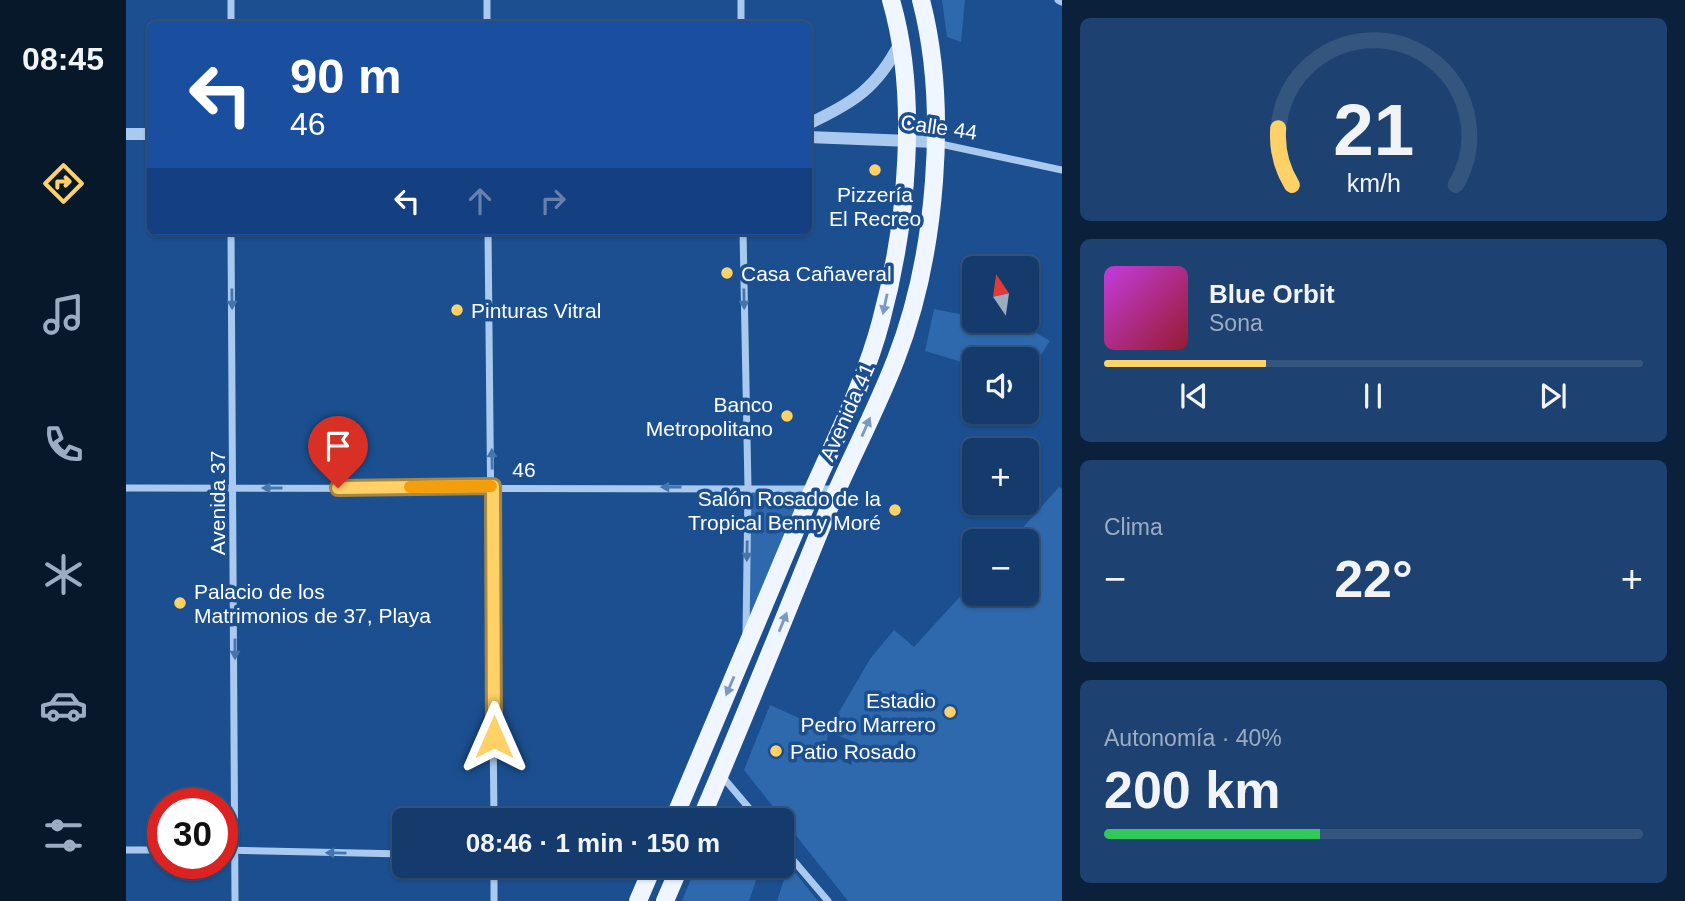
<!DOCTYPE html>
<html lang="es">
<head>
<meta charset="utf-8">
<style>
	:root { --surface:#143b6b; --page:#1d4271; --text:#f1f3f6; --muted:#9dadc1; --line:#33557e; --accent:#ffd166 }
	body { margin:0; font-family:Arial,sans-serif; background:var(--page); color:var(--text); height:100vh; display:flex; flex-direction:column; font-size:26px; white-space:nowrap }
	* { box-sizing:border-box; margin:0 }
	p { font-size:23px; color:var(--muted) }
	.icon { flex:none; width:38px; height:38px; fill:none; stroke:currentColor; stroke-width:2; stroke-linecap:round; stroke-linejoin:round }
	.map { position:relative; flex:1; overflow:hidden }
	.sheet { display:flex; flex-direction:column; gap:18px; padding:18px; background:#0b203b; width:623px }
	.sheet>* { flex:none }
	.guide { position:absolute; left:21px; top:21px; width:665px; height:214px; border-radius:10px; box-shadow:0 2px 5px #0004,0 0 0 2px var(--line); background:#1a4fa0; color:#fff; overflow:hidden }
	.needle { width:46px; rotate:347deg }
	.fabs { position:absolute; left:836px; top:256px; display:grid; gap:14px }
	.fabs a { display:grid; place-items:center; width:77px; height:77px; border-radius:10px; background:var(--surface); box-shadow:0 2px 5px #0004,0 0 0 2px var(--line); font-size:35px }
	.speed { position:absolute; left:21px; top:788px; display:flex; gap:14px; font-size:35px; font-weight:700; text-align:center }
	.speed>* { display:grid; place-content:center; width:91px; height:91px; border-radius:50%; background:var(--surface); box-shadow:0 2px 5px #0004,0 0 0 2px var(--line); line-height:1 }
	.speed .limit { border:10px solid #d22; background:#fff; color:#111 }
	.pin { position:absolute; display:grid; place-items:center; width:60px; height:60px; color:#fff; margin:-72px -30px; border-radius:50% 50% 50% 0; rotate:-45deg; box-shadow:0 0 7px #0007 }
	.pin .icon { rotate:45deg }
	.me { position:absolute; width:77px; margin:-38px; rotate:0deg; stroke-linejoin:round; filter:drop-shadow(0 0 5px #0008) }
	.turn { display:flex; align-items:center; gap:24px; height:147px; padding:0 28px; font-size:32px }
	.turn .icon { width:91px; height:91px; stroke-width:2.5 }
	.turn b { display:block; font-size:49px; line-height:60px }
	.lanes { display:flex; align-items:center; height:66px; padding:0 28px; background:#0003; justify-content:center; gap:35px; direction:ltr }
	.lanes .off { opacity:.35 }
	.big { font-size:52px; font-weight:600; line-height:1.1 }
	.sheet .widget { flex:1; display:flex; flex-direction:column; justify-content:center; gap:10px; min-width:0; padding:0 24px; border-radius:10px; background:var(--page) }
	.sheet .dial { align-items:center; gap:0 }
	.dial svg { height:182px; overflow:visible; fill:none; stroke:var(--line); stroke-width:7; stroke-linecap:round; text-anchor:middle }
	.dial text { fill:var(--text); stroke:none }
	.song { display:flex; align-items:center; gap:21px }
	.cover { width:84px; height:84px; border-radius:10px; background:linear-gradient(135deg,hsl(290 70% 55%),hsl(350 70% 35%)) }
	.played { height:7px; border-radius:4px; background:linear-gradient(90deg,var(--accent) 30%,var(--line) 30%) }
	.keys { display:flex; justify-content:space-around; direction:ltr }
	.heat { display:flex; justify-content:space-between; align-items:center; font-size:38px; direction:ltr }
	.charge { height:10px; border-radius:5px; background:linear-gradient(90deg,#34c759 40%,var(--line) 0) }
	.trip { position:absolute; left:266px; top:808px; width:402px; height:70px; border-radius:10px; background:var(--surface); box-shadow:0 2px 5px #0004,0 0 0 2px var(--line); font-weight:600; line-height:70px; text-align:center }
	main { display:flex; flex:1; min-height:0 }
	.menu { display:flex; flex-direction:column; width:126px; justify-content:space-around; align-items:center; background:#08182b; color:var(--muted) }
	.menu .icon { width:49px; height:49px }
	.menu .selected { color:var(--accent) }
	.menu b { font-size:32px; color:var(--text) }
	.map>svg:first-child { display:block }
</style>
</head>
<body>
<main>
<nav class="menu">
<b>08:45</b>
<svg class="icon selected" aria-label="directions" viewBox="0 0 24 24"><path d="M12 3l9 9-9 9-9-9zM9 14v-3h6M13 9l2 2-2 2"/></svg>
<svg class="icon" aria-label="music" viewBox="0 0 24 24"><path d="M9 18V5l10-2v13"/><circle cx="6" cy="18" r="3"/><circle cx="16" cy="16" r="3"/></svg>
<svg class="icon" aria-label="phone" viewBox="0 0 24 24"><path d="M5 4h4l2 5-3 2q2 4 5 5l2-3 5 2v4C11 20 4 13 5 4z"/></svg>
<svg class="icon" aria-label="climate" viewBox="0 0 24 24"><path d="M12 3v18M4 7l16 10M4 17L20 7"/></svg>
<svg class="icon" aria-label="car" viewBox="0 0 24 24"><path d="M5 17H2v-5l4-1 3-4h7l3 4 3 1v5h-3M9 17h6M6 11h13"/><circle cx="7" cy="17" r="2"/><circle cx="17" cy="17" r="2"/></svg>
<svg class="icon" aria-label="filters" viewBox="0 0 24 24"><path d="M4 7h16M4 17h16"/><circle cx="9" cy="7" r="2"/><circle cx="15" cy="17" r="2"/></svg>
</nav>
<div class="map">
<svg width="936" height="901" viewBox="0 0 936 901">
	<rect width="100%" height="100%" fill="#1b4f8f"/>
	<g fill="#2e69ad" fill-rule="evenodd">
		<polygon points="816,0 839,0 835,42 821,37"/>
		<polygon points="808,309 849,317 849,320 902,328 924,341 901,376 901,359 849,359 849,366 799,351"/>
		<path d="M933,487L936,489V901H722L618,770L644,705L702,731L744,659L768,630L788,647L849,580V593H901V541H885ZM702,732L731,743L725,765L700,751Z"/>
		<polygon points="622,488 687,488 620,649"/>
		<polygon points="663,865 692,901 651,901"/>
		<polygon points="570,866 635,866 623,901 556,901"/>
	</g>
	<g fill="none" stroke-linecap="round" stroke-linejoin="round">
		<g stroke="#a9c9ee" stroke-width="7">
			<polyline points="615,0 615,24"/>
			<polyline points="932,0 936,2"/>
			<polyline points="105,24 105,0"/>
			<polyline points="361,24 361,0"/>
			<polyline points="810,143 936,170"/>
			<polyline points="105,231 109,901"/>
			<polyline points="362,231 368,821"/>
			<polyline points="617,231 622,488 620,633"/>
			<polyline points="0,488 710,489"/>
			<polyline points="595,775 634,821"/>
			<polyline points="656,847 702,901"/>
			<polyline points="0,850 37,850"/>
			<polyline points="96,850 278,854"/>
			<polyline points="368,866 368,901"/>
		</g>
		<g stroke="#a9c9ee" stroke-width="12">
			<path d="M682,124C727,103 751,88 774,43"/>
			<polyline points="0,134 24,134"/>
			<polyline points="682,137 809,142"/>
		</g>
		<g stroke="#f0f6ff" stroke-width="18">
			<path d="M547,821C589,721 631,622 673,522C700,456 737,390 755,321C781,225 793,96 765,0"/>
			<path d="M574,821C618,719 659,616 701,513C723,461 750,411 770,359C810,256 823,107 795,0"/>
			<polyline points="512,901 527,866"/>
			<polyline points="539,901 554,866"/>
		</g>
	</g>
	<defs><path id="oneway-solid" d="M-6-.8H1V-3.2L6.5 0L1 3.2V.8H-6Z" transform="scale(1.75)"/></defs>
	<g fill="#4674ac">
		<use href="#oneway-solid" transform="translate(106 299) rotate(89)"/>
		<use href="#oneway-solid" transform="translate(618 299) rotate(89)"/>
		<use href="#oneway-solid" transform="translate(366 459) rotate(-91)"/>
		<use href="#oneway-solid" transform="translate(545 487) rotate(-180)"/>
		<use href="#oneway-solid" transform="translate(146 488) rotate(180)"/>
		<use href="#oneway-solid" transform="translate(621 551) rotate(91)"/>
		<use href="#oneway-solid" transform="translate(109 649) rotate(90)"/>
		<use href="#oneway-solid" transform="translate(210 853) rotate(-179)"/>
	</g>
	<g fill="#7b9ac1">
		<use href="#oneway-solid" transform="translate(759 304) rotate(102)"/>
		<use href="#oneway-solid" transform="translate(740 427) rotate(-66)"/>
		<use href="#oneway-solid" transform="translate(657 622) rotate(-68)"/>
		<use href="#oneway-solid" transform="translate(604 686) rotate(113)"/>
	</g>
	<g fill="none" stroke-linecap="round" stroke-linejoin="round">
		<g stroke="#a68842" stroke-width="18">
			<polyline id="route" points="212,488 367,486 368,737"/>
		</g>
		<use href="#route" stroke="#ffd166" stroke-width="12"/>
		<polyline stroke="#f59e0b" stroke-width="12" points="284,487 365,486"/>
	</g>
	<g fill="#ffd166" stroke="#1b4f8f" stroke-width="2.5">
		<circle cx="749" cy="170" r="7"/>
		<circle cx="601" cy="273" r="7"/>
		<circle cx="331" cy="310" r="7"/>
		<circle cx="661" cy="416" r="7"/>
		<circle cx="769" cy="510" r="7"/>
		<circle cx="54" cy="603" r="7"/>
		<circle cx="824" cy="712" r="7"/>
		<circle cx="650" cy="751" r="7"/>
	</g>
	<g text-anchor="middle" dominant-baseline="central" stroke-width="7" stroke-linejoin="round" paint-order="stroke">
		<g font-size="21" fill="#fff" stroke="#1b4f8f">
			<text transform="translate(813 127) rotate(8)">Calle 44</text>
			<text transform="translate(721 412) rotate(-66)">Avenida 41</text>
			<text x="398" y="469">46</text>
			<text transform="translate(91 503) rotate(-90)">Avenida 37</text>
		</g>
		<g font-size="21" fill="#fff" stroke="#1b4f8f" text-anchor="start">
			<text x="749" y="194" text-anchor="middle">Pizzería<tspan x="749" dy="24">El Recreo</tspan></text>
			<text x="615" y="273">Casa Cañaveral</text>
			<text x="345" y="310">Pinturas Vitral</text>
			<text x="647" y="404" text-anchor="end">Banco<tspan x="647" dy="24">Metropolitano</tspan></text>
			<text x="755" y="498" text-anchor="end">Salón Rosado de la<tspan x="755" dy="24">Tropical Benny Moré</tspan></text>
			<text x="68" y="591">Palacio de los<tspan x="68" dy="24">Matrimonios de 37, Playa</tspan></text>
			<text x="810" y="700" text-anchor="end">Estadio<tspan x="810" dy="24">Pedro Marrero</tspan></text>
			<text x="664" y="751">Patio Rosado</text>
		</g>
	</g>
</svg>
<div class="fabs">
<a><svg class="needle" viewBox="-14 -14 28 28"><path d="M0-13l5 13h-10z" fill="#e53935"/><path d="M0 13l5-13h-10z" fill="#9dadc1"/></svg></a>
<a><svg class="icon" aria-label="sound" viewBox="0 0 24 24"><path d="M4 9h4l5-4v14l-5-4H4zM17 9q2 3 0 6"/></svg></a>
<a>+</a>
<a>−</a>
</div>
<div class="speed"><div class="limit">30</div></div>
<div class="pin" style="left:212px;top:488px;background:#d93025"><svg class="icon" aria-label="arrive" viewBox="0 0 24 24"><path d="M6 21V4h12l-3 4 3 4H6"/></svg></div>
<svg class="me" style="left:368px;top:737px" viewBox="-20 -20 40 40"><path d="M0-17L14 15 0 8-14 15z" fill="#ffd166" stroke="#fff" stroke-width="4"/></svg>
<div class="trip">08:46 · 1 min · 150 m</div>
<div class="guide">
<div class="turn"><svg class="icon" aria-label="left" viewBox="0 0 24 24"><path d="M17 20v-9H6M10 6l-5 5 5 5"/></svg><div><b>90 m</b>46</div></div>
<div class="lanes"><svg class="icon" aria-label="left" viewBox="0 0 24 24"><path d="M17 20v-9H6M10 6l-5 5 5 5"/></svg><svg class="icon off" aria-label="ahead" viewBox="0 0 24 24"><path d="M12 20V5M6 11l6-6 6 6"/></svg><svg class="icon off" aria-label="right" viewBox="0 0 24 24"><path d="M7 20v-9h11M14 6l5 5-5 5"/></svg></div>
</div>
</div>
<section class="sheet">
<div class="widget dial"><svg viewBox="0 0 100 80">
<path d="M14 69A42 42 0 1 1 86 69"/>
<path d="M14 69A42 42 0 0 1 8 44" stroke="#ffd166"/>
<text x="50" y="56" font-size="32" font-weight="700">21</text>
<text x="50" y="72" font-size="11">km/h</text>
</svg></div>
<div class="widget">
<div class="song"><i class="cover"></i><div><b>Blue Orbit</b><p>Sona</p></div></div>
<div class="played"></div>
<div class="keys"><svg class="icon" aria-label="previous" viewBox="0 0 24 24"><path d="M18 5L8 12l10 7zM5 5v14"/></svg><svg class="icon" aria-label="pause" viewBox="0 0 24 24"><path d="M8 5v14M16 5v14"/></svg><svg class="icon" aria-label="next" viewBox="0 0 24 24"><path d="M6 5l10 7-10 7zM19 5v14"/></svg></div>
</div>
<div class="widget"><p>Clima</p>
<div class="heat"><a>−</a><b class="big">22°</b><a>+</a></div>
</div>
<div class="widget"><p>Autonomía · 40%</p><b class="big">200 km</b><div class="charge"></div></div>
</section>
</main>
</body>
</html>
